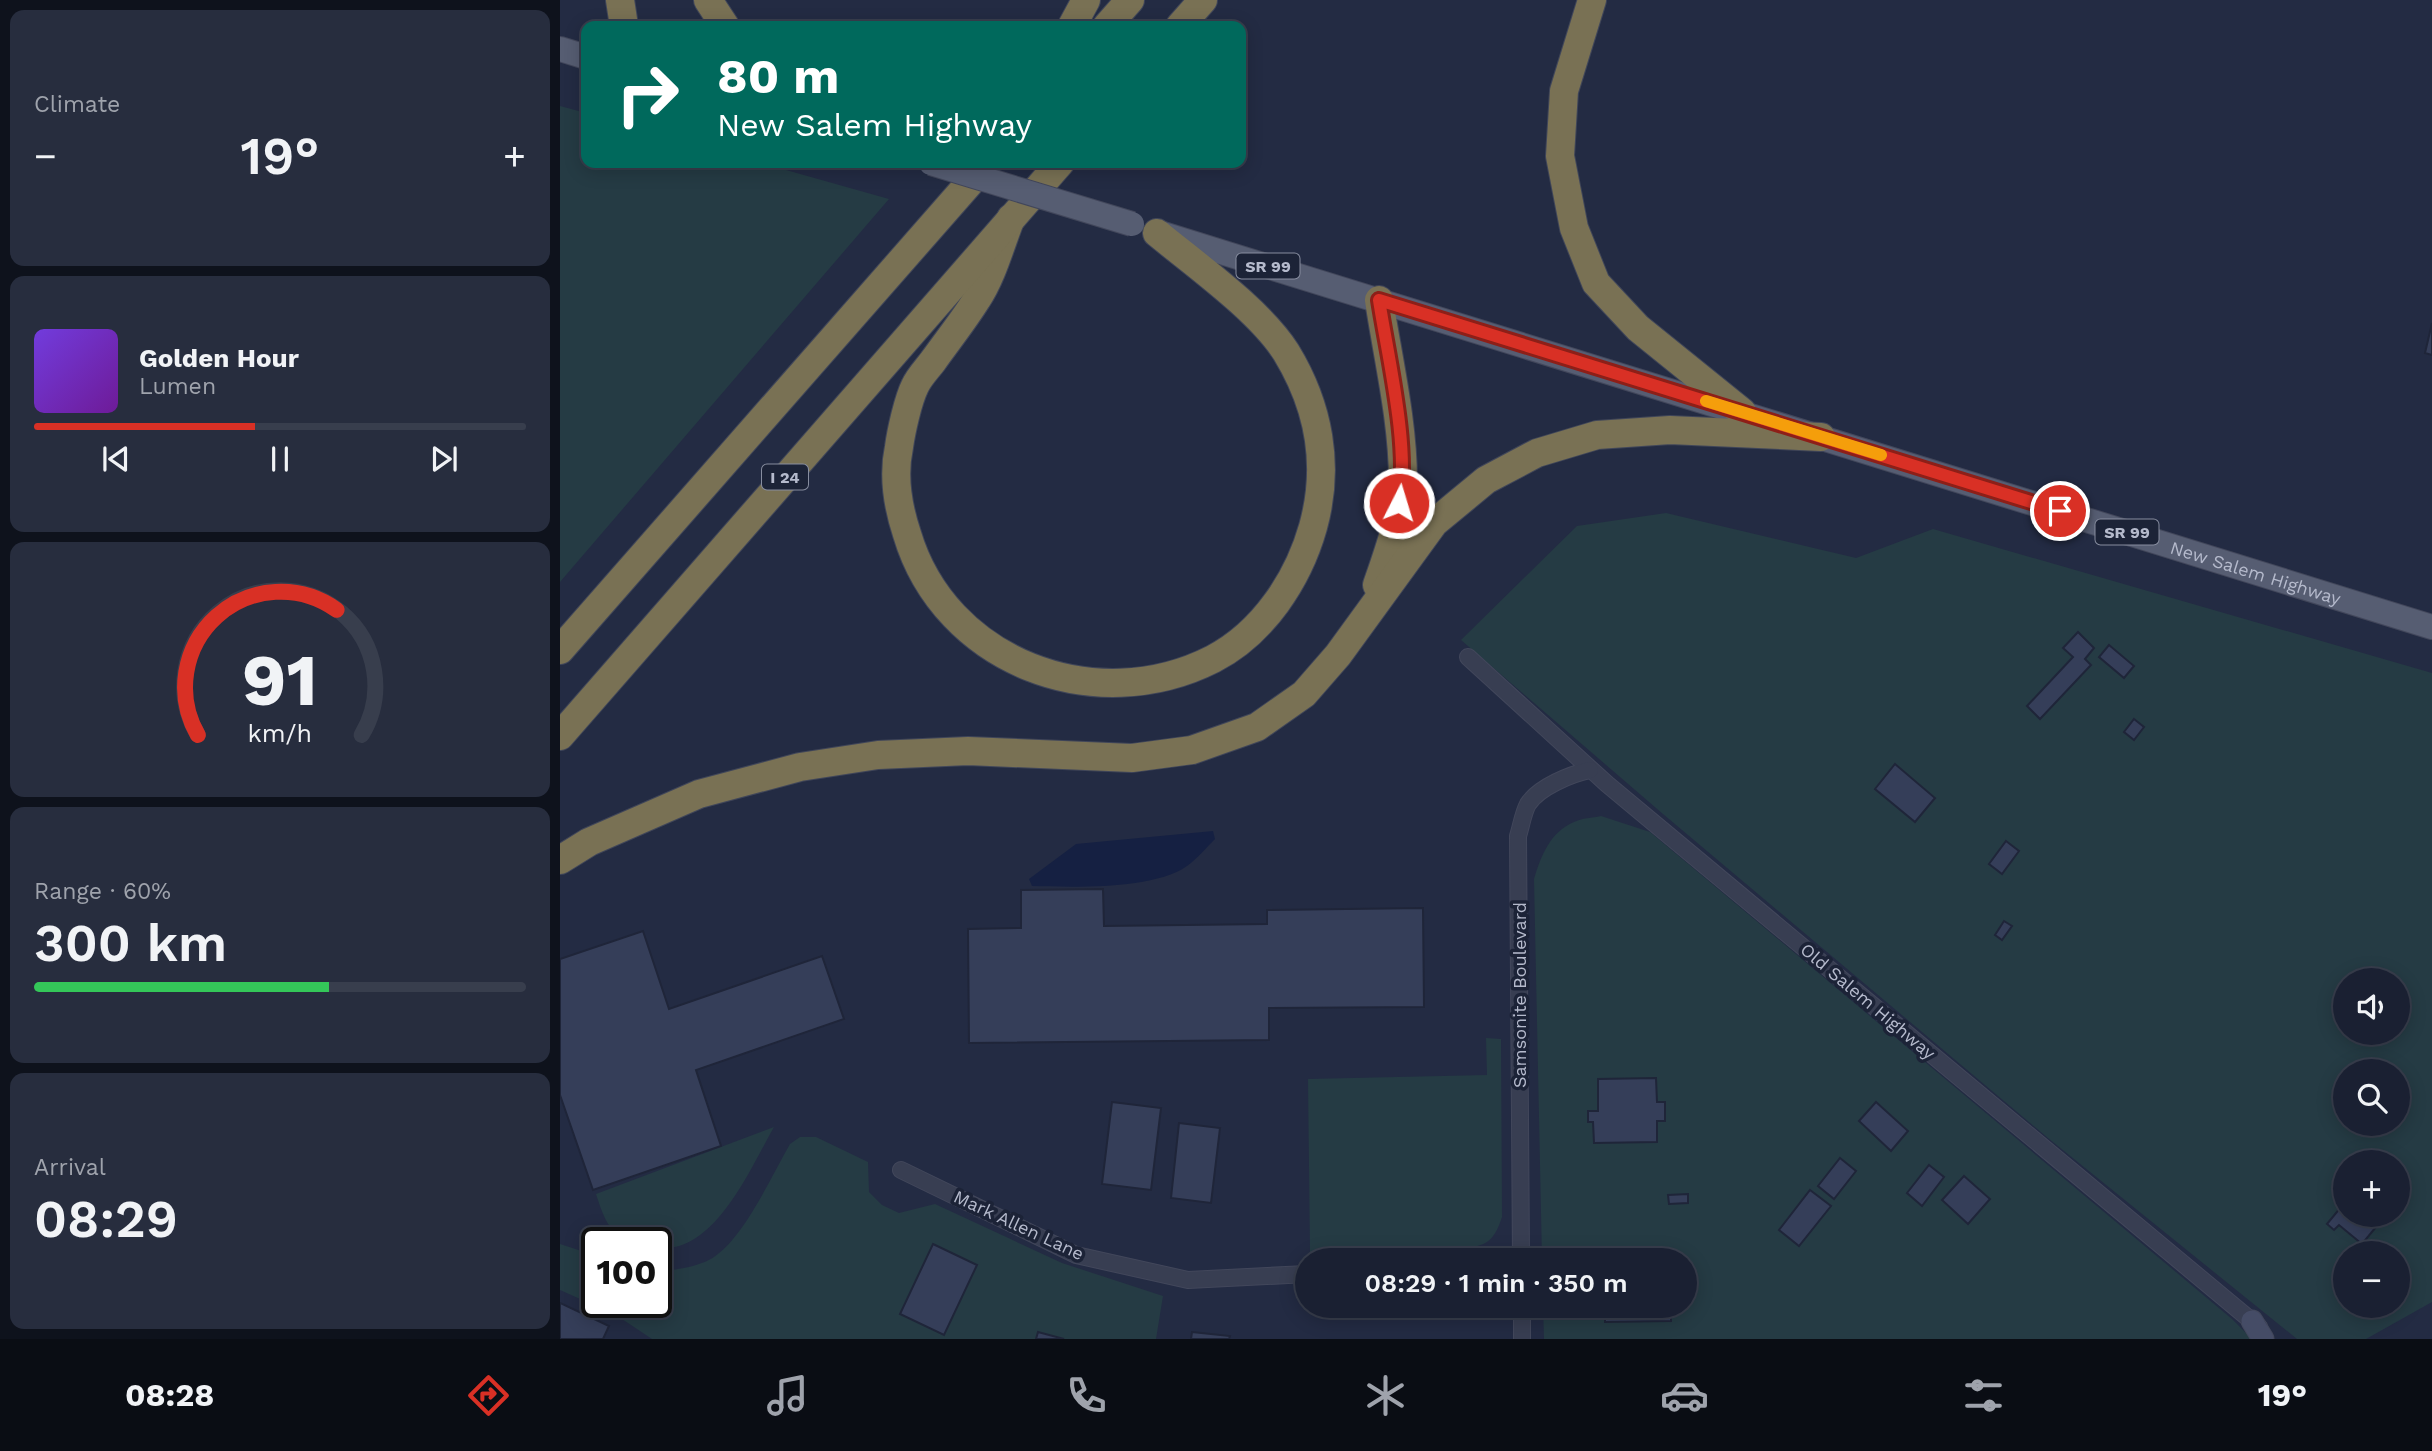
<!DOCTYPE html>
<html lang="en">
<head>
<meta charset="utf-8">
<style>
	:root { --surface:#1a2032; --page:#272d3e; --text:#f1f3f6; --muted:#9fa3ac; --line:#383e4d; --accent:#d93025 }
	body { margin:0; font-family:"Work Sans",sans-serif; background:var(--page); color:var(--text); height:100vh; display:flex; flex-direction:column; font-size:26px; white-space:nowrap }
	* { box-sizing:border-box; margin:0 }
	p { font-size:23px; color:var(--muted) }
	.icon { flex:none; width:38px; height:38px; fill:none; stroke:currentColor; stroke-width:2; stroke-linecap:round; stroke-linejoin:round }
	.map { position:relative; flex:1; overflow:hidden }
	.side { display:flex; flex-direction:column; gap:10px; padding:10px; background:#0e121c; width:560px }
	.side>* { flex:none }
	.guide { position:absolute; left:21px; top:21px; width:665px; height:147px; border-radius:14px; box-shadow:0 4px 18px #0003,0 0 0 2px var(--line); background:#00695c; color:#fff; overflow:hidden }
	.controls { position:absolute; left:1773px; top:968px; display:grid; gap:14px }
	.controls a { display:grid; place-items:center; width:77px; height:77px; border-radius:50%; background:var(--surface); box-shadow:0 4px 18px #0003,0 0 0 2px var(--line); font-size:35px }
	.speed { position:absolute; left:21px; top:1227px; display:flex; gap:14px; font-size:35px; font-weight:700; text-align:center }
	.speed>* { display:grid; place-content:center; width:91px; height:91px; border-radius:50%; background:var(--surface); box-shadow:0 4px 18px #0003,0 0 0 2px var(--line); line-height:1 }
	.speed .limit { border:4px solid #111; border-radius:10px; background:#fff; color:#111 }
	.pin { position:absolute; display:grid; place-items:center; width:60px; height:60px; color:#fff; margin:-30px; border:4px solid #fff; border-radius:50%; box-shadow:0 2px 7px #0007 }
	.me { position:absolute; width:77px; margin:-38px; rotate:5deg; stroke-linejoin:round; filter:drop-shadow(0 0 5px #0008) }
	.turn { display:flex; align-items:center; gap:24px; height:147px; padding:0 21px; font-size:32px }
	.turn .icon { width:91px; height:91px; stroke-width:2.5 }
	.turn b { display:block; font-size:49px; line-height:60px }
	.big { font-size:52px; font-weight:600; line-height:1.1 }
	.side .card { flex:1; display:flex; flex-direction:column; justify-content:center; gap:10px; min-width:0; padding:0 24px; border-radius:14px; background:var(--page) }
	.side .dial { align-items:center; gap:0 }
	.dial svg { height:182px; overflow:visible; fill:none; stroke:var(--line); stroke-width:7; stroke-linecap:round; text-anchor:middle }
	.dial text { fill:var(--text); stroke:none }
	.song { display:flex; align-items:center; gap:21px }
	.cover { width:84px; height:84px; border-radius:10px; background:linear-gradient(135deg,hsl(260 70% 55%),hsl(280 70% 35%)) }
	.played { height:7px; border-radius:4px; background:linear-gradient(90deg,var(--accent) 45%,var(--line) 45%) }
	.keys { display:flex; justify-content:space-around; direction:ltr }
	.heat { display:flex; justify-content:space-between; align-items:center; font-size:38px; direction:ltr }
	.charge { height:10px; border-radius:5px; background:linear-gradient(90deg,#34c759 60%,var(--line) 0) }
	.trip { position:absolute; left:735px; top:1248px; width:402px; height:70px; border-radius:35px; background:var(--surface); box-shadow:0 4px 18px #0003,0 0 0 2px var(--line); font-weight:600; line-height:70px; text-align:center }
	.menu { display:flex; height:112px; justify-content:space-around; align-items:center; background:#0a0d14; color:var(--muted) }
	.menu .icon { width:49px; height:49px }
	.menu .selected { color:var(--accent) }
	.menu b { font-size:32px; color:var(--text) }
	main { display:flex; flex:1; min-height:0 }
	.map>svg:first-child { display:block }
</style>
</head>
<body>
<main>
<section class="side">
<div class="card"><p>Climate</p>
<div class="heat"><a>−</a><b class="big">19°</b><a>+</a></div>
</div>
<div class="card">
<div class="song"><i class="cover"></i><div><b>Golden Hour</b><p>Lumen</p></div></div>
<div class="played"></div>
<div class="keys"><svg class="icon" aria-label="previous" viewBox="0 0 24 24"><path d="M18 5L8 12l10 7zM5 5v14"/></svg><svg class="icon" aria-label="pause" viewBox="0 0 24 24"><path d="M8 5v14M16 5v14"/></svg><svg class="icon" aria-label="next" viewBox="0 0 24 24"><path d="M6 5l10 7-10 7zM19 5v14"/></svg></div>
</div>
<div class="card dial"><svg viewBox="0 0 100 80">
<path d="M14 69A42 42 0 1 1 86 69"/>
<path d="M14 69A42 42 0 0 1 75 14" stroke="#d93025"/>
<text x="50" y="56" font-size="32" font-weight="700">91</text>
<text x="50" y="72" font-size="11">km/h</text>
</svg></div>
<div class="card"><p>Range · 60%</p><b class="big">300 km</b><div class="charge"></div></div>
<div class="card"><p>Arrival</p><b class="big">08:29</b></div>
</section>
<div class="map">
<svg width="1872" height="1339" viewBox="0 0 1872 1339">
	<rect width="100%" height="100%" fill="#232b43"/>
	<g fill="#253b44" fill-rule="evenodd">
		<polygon points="0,106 26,113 26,163 201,163 329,199 0,582"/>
		<path d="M1106,513L1296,558L1373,529L1872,673V1302L1806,1339H1737L1488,1138L1103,814L901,640L1017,526ZM1785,980H1838V1032H1785ZM1785,1071H1838V1124H1785ZM1785,1162H1838V1214H1785ZM1785,1253H1838V1306H1785Z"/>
		<path d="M1041,816L1090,832L1672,1319L1692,1339H984L983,1306H1125V1260H982L974,879C981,856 990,832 1014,822C1022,818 1032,818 1041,816Z"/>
		<path d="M926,1038L941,1039L942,1217C933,1244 926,1245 899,1250L750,1253L748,1079L927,1075Z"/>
		<path d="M214,1127C190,1169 154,1256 96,1248V1242C55,1242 48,1232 36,1194Z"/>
		<path d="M240,1137H256L308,1162L309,1192L322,1205L339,1213L375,1204L502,1263L603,1296L596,1339H92L56,1315L0,1290V1244L37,1256V1302H96V1270C111,1272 141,1266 154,1257C184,1237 211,1177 230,1144Z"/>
	</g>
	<path fill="#152042" d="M653,831L655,839C646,848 637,859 627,866C593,890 513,887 472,886L469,879L516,844Z"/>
	<g fill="#353e59" stroke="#1f2539" stroke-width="2">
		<polygon points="1872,323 1872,355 1865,353"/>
		<polygon points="1518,632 1534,648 1525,659 1531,665 1480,719 1467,706 1513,657 1503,648"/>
		<polygon points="1549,645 1574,666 1564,678 1539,657"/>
		<polygon points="1574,719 1584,727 1574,740 1564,732"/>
		<polygon points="1335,764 1375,798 1355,822 1315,789"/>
		<polygon points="1446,841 1459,851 1442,874 1429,864"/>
		<polygon points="543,889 544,926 707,924 707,910 863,908 864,1007 709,1008 709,1040 409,1043 408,929 461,928 461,890"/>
		<polygon points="1444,921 1452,926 1442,940 1435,935"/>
		<polygon points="83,931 109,1009 262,956 284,1019 136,1070 161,1146 33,1190 0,1095 0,959"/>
		<polygon points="1096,1078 1097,1102 1105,1102 1105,1121 1097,1121 1097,1142 1034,1143 1033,1122 1028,1122 1028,1111 1038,1111 1038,1079"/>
		<polygon points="552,1102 601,1108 591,1190 542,1184"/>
		<polygon points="1316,1102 1348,1131 1331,1151 1299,1121"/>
		<polygon points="619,1123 660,1128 651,1203 611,1198"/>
		<polygon points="1280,1158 1296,1171 1274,1199 1258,1186"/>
		<polygon points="1369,1165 1384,1177 1362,1206 1347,1193"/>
		<polygon points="1404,1176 1430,1199 1408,1224 1382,1200"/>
		<polygon points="1250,1190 1271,1206 1239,1246 1219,1230"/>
		<polygon points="1128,1194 1128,1203 1109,1204 1108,1195"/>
		<polygon points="1785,1202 1785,1214 1802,1214 1816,1227 1802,1244 1779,1225 1774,1230 1767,1224"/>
		<polygon points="373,1244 417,1265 384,1335 340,1314"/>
		<polygon points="0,1303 49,1326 43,1339 0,1339"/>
		<polygon points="1045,1306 1111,1306 1111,1321 1045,1322"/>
		<polygon points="478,1332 504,1339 476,1339"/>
		<polygon points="632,1332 670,1336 669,1339 631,1339"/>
	</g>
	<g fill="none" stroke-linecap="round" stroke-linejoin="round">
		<g stroke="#42475b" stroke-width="18">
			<g id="street">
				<polyline points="908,657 1047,784 1699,1327"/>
				<polyline points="341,1170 516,1255 628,1280 747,1274"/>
				<path d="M961,1260L958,836C961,827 963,813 968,804C979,787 1011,774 1030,770"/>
				<polyline points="962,1306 962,1339"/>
			</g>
		</g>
		<g stroke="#42475b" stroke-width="23">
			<polyline id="secondary" points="1692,1321 1703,1339"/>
		</g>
		<g stroke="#42475b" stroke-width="26">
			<g id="primary">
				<polyline points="0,49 26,57"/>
				<path id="s1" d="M603,234L1872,627"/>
			</g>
		</g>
		<g stroke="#404659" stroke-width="30">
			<g id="highway">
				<polyline points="60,0 64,26"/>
				<polyline points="148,0 165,26"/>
				<polyline points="1032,0 1004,91 1000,156 1014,228 1036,283 1078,328 1182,412"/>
				<polyline points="512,26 526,0"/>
				<polyline points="547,26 570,0"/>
				<polyline points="620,26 643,0"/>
				<path d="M451,218C441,243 432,277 417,299C404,320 388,340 373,361C367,369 359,377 355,386C348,400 341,432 339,447C333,475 338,507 347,534C385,662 535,719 653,659C703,633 738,580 753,527C770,466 759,406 726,352C699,310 637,266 597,233"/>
				<path d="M817,585C827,556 843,512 843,481C843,421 828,359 819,300"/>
				<polyline points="0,650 427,163"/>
				<polyline points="0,736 500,163"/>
				<polyline points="0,860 29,842 139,794 240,767 318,755 408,751 572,758 632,750 697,727 744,694 778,655 874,523 926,480 977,453 1037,435 1110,430 1261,437"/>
			</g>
		</g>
		<use href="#street" stroke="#383e52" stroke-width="16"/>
		<use href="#secondary" stroke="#454c66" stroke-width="21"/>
		<use href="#primary" stroke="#565d72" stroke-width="24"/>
		<use href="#highway" stroke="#797154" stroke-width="28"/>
		<g stroke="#42475b" stroke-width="26" stroke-linecap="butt">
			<polyline id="primary-bridge" points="371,163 572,224"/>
		</g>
		<use href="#primary-bridge" stroke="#565d72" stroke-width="24"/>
	</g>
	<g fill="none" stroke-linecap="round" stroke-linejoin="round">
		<g stroke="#8d1f18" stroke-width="18">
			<path id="route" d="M839,503C850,448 828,358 819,300L1500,511"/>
		</g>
		<use href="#route" stroke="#d93025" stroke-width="12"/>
		<polyline stroke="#f59e0b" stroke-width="12" points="1146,401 1321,455"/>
	</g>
	<g text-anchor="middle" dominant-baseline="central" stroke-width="7" stroke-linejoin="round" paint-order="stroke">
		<g fill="#1c2337" stroke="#878d9f" stroke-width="2">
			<rect x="676.5" y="253.5" width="63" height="25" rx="5"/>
			<rect x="202" y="464.5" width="46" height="25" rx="5"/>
			<rect x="1535.5" y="519.5" width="63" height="25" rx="5"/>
		</g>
		<g font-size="16" font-weight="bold" fill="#b5bacc">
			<text x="708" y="266">SR 99</text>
			<text x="225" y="477">I 24</text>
			<text x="1567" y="532">SR 99</text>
		</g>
		<g font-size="18" fill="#b5bacc" stroke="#1c2337">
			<text stroke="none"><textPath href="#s1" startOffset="1144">New Salem Highway</textPath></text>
			<text transform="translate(959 995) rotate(-90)">Samsonite Boulevard</text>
			<text transform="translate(1308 1001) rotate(40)">Old Salem Highway</text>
			<text transform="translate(459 1225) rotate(25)">Mark Allen Lane</text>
		</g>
	</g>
</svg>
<div class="controls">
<a><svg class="icon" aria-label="sound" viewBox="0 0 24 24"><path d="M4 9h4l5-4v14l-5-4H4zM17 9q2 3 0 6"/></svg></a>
<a><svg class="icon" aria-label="search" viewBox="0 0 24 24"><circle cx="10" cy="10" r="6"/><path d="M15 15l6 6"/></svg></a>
<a>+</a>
<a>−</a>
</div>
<div class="speed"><div class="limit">100</div></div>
<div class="pin" style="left:1500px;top:511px;background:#d93025"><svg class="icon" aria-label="arrive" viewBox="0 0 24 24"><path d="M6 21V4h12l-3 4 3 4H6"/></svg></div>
<svg class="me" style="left:839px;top:503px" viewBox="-20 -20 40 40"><circle r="17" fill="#d93025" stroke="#fff" stroke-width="3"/><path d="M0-11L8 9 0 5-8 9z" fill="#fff"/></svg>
<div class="trip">08:29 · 1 min · 350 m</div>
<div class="guide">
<div class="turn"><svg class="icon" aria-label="right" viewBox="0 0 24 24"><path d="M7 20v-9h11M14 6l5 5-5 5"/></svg><div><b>80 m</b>New Salem Highway</div></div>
</div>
</div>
</main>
<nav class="menu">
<b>08:28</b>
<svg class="icon selected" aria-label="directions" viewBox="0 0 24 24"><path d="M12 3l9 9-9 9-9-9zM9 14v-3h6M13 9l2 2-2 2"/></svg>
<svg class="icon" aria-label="music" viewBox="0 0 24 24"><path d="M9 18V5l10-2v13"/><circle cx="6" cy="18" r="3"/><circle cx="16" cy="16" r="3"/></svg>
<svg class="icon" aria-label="phone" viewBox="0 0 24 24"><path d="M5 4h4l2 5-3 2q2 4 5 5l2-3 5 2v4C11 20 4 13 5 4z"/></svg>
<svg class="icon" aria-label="climate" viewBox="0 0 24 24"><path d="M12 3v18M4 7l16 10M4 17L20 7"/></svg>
<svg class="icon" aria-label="car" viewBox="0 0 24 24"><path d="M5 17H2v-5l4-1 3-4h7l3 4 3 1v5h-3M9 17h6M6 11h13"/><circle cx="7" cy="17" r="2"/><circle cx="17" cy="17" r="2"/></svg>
<svg class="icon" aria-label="filters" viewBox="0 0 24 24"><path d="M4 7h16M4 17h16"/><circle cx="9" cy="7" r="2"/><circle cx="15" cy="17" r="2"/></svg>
<b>19°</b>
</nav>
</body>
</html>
